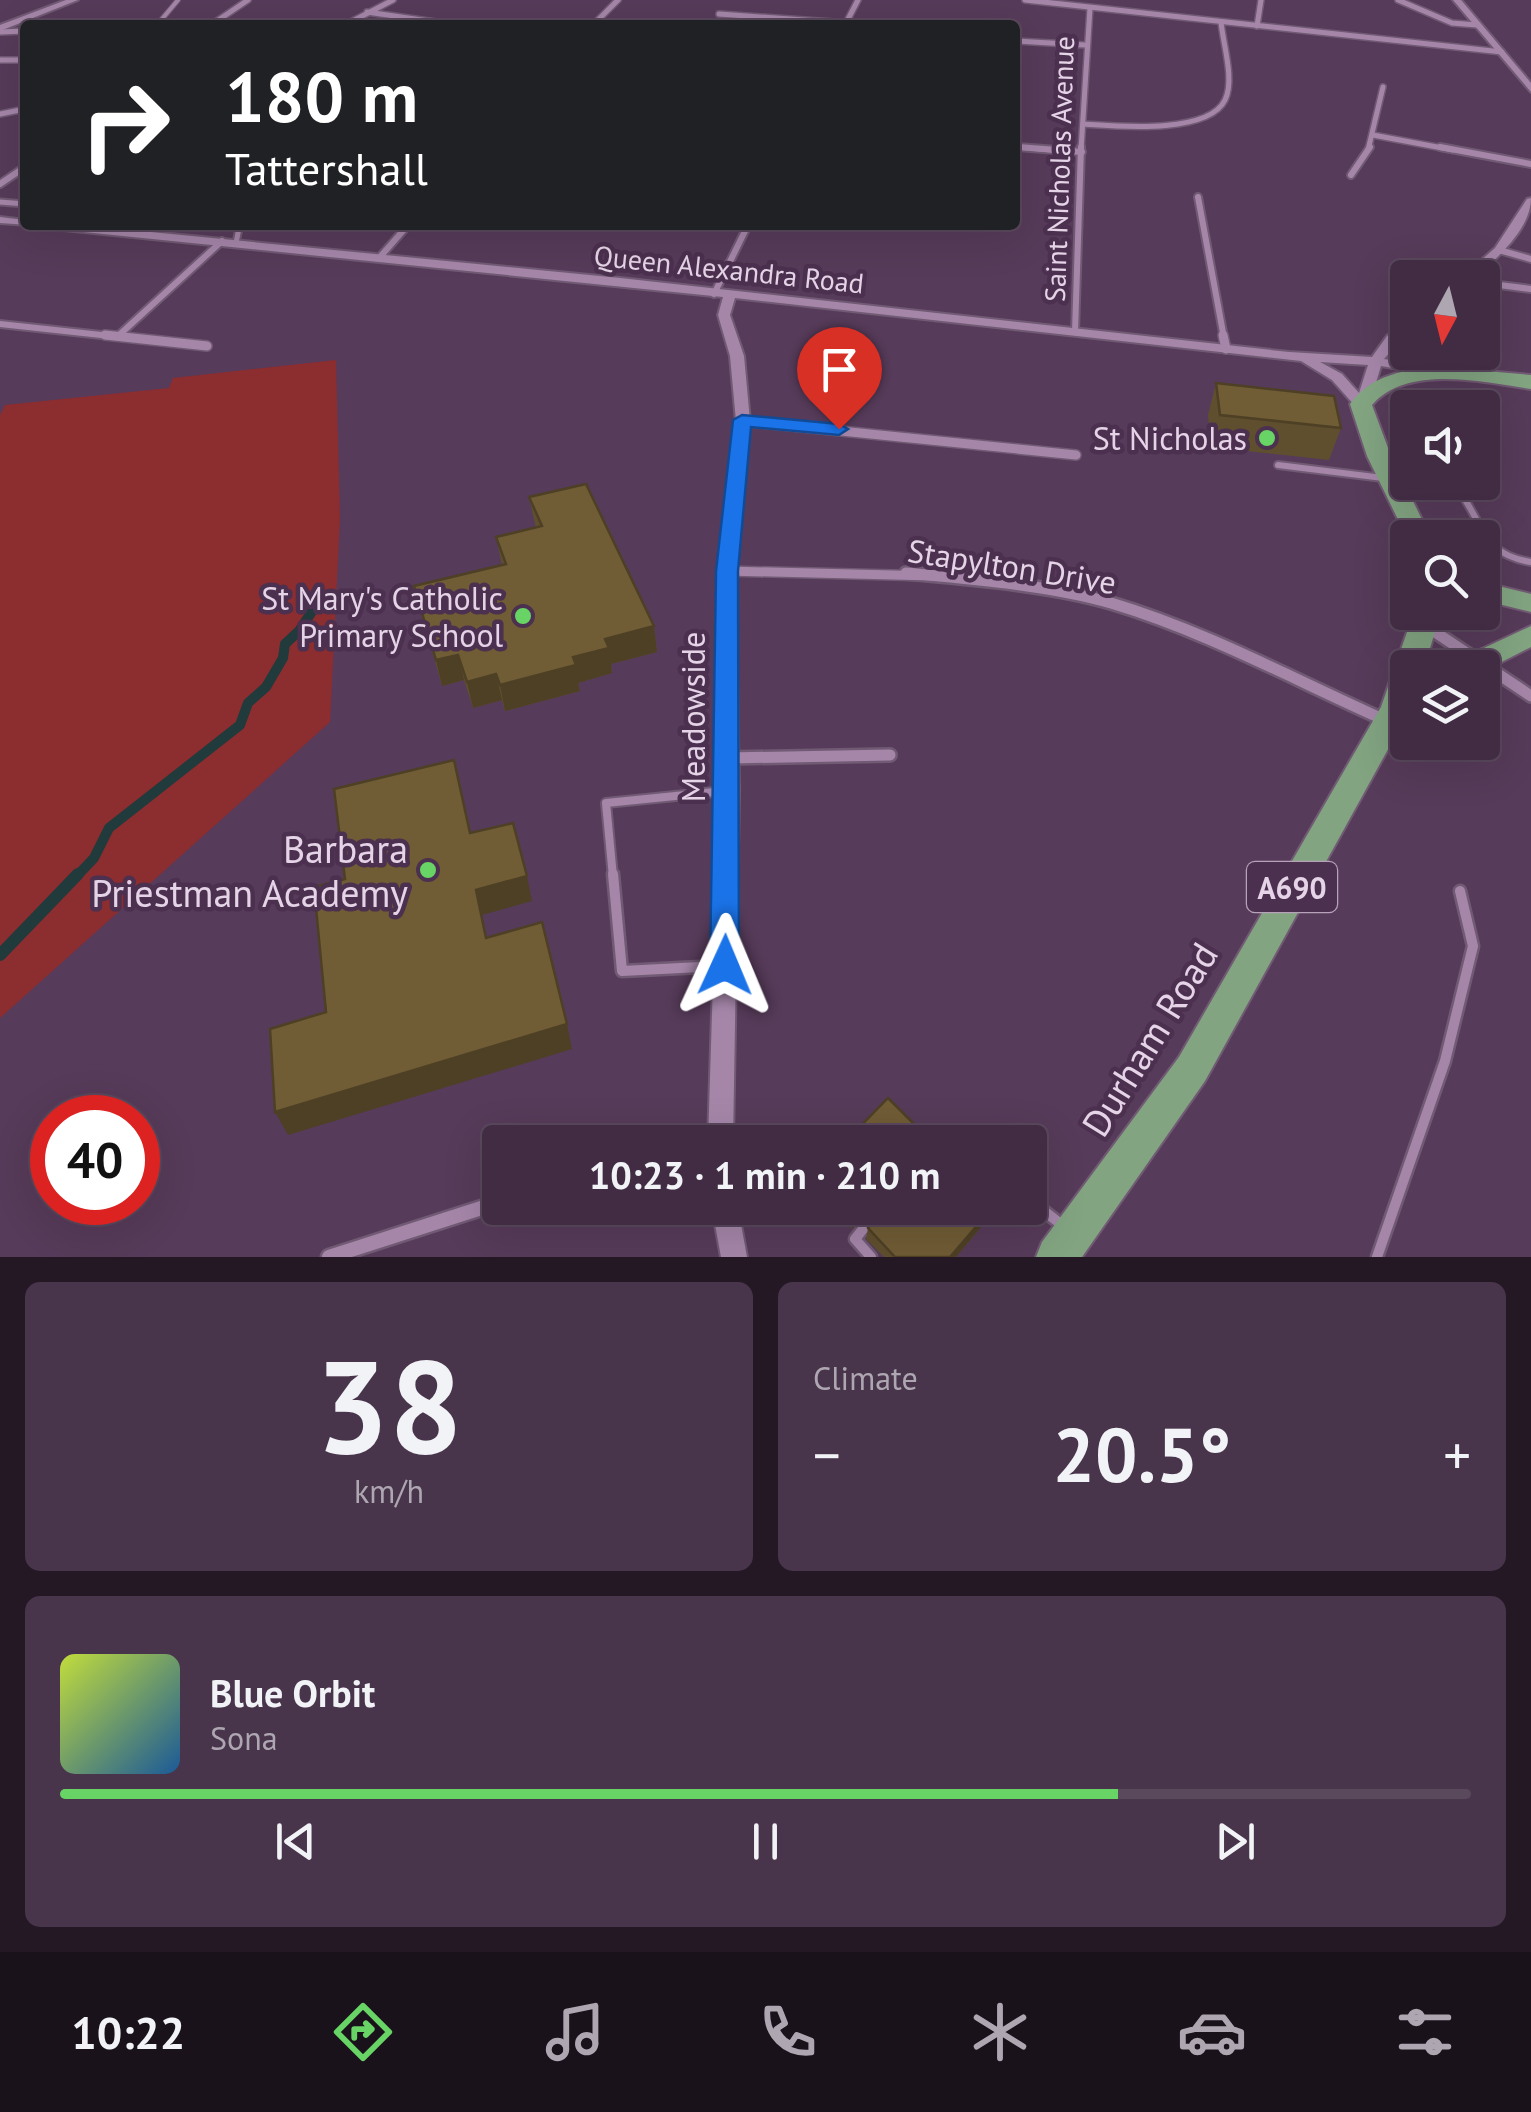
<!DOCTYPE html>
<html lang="en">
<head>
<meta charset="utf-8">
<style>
	:root { --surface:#412c44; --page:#48344b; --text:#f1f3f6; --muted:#aea7b2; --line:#5a485d; --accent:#68d465 }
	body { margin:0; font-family:"PT Sans",sans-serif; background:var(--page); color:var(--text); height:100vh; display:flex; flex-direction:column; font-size:38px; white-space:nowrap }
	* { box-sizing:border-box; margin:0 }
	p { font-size:32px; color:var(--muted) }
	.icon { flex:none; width:55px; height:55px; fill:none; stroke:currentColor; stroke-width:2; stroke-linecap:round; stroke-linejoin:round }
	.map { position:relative; height:1257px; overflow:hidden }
	.details { display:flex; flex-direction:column; gap:25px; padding:25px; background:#241825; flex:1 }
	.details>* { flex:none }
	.guide { position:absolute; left:20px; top:20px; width:1000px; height:210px; border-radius:10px; box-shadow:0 10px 40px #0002,0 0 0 2px var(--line); background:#202124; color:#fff; overflow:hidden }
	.needle { width:65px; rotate:187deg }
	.tools { position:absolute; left:1390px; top:260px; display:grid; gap:20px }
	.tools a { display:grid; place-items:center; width:110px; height:110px; border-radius:10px; background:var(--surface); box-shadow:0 10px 40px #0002,0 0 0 2px var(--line); font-size:50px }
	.speed { position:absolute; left:30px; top:1095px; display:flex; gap:20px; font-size:50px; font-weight:700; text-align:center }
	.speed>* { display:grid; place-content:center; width:130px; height:130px; border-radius:50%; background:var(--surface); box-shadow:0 10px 40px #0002,0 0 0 2px var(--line); line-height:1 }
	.speed .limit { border:15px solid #d22; background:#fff; color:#111 }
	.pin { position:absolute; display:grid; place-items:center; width:85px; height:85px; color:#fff; margin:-102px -42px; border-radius:50% 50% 50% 0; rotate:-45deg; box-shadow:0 0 10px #0007 }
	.pin .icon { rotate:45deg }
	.me { position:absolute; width:110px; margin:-55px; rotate:1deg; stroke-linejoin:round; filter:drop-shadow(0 0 8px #0008) }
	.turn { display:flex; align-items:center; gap:35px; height:210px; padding:0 40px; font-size:45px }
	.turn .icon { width:130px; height:130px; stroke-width:2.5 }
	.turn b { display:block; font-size:70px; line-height:85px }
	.big { font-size:75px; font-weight:800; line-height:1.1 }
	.details .card { flex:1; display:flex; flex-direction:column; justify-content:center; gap:15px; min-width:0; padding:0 35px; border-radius:15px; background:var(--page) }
	.details .dial { align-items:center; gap:0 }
	.dial b { font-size:130px; line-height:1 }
	.song { display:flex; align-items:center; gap:30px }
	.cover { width:120px; height:120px; border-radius:15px; background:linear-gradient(135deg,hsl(70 70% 55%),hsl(210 70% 35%)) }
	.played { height:10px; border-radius:5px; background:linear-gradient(90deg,var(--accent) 75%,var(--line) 75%) }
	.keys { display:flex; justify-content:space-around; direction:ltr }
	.heat { display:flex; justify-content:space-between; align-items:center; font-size:55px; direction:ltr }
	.details .tiles { flex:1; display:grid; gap:25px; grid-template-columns:1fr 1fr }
	.card:last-child { grid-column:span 2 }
	.trip { position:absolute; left:482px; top:1125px; width:565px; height:100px; border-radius:10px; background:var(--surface); box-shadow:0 10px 40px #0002,0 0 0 2px var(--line); font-weight:800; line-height:100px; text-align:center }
	.dock { display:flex; height:160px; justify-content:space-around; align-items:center; background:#1a121b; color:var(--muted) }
	.dock .icon { width:70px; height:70px }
	.dock .current { color:var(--accent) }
	.dock b { font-size:45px; color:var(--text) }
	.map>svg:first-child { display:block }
</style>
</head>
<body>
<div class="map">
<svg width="1531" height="1257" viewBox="0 0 1531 1257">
	<rect width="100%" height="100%" fill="#573b5a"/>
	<polygon fill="#8c2d2f" points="336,360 340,519 330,722 0,1018 0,415 5,405 169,388 173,378"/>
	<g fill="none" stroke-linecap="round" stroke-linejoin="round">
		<polyline stroke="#213a3c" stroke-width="10" points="76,877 94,858 109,828 240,725 248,703 266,687 283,658 285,644 299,631 323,595"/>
		<polyline stroke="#213a3c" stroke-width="12" points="0,955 78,874"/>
		<g stroke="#715a74" stroke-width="6">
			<polyline id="service-far4" points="157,25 178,0"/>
		</g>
		<g stroke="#715a74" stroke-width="9">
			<g id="service-far3">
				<polyline points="0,202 25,204"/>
				<polyline points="225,225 239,228 236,243"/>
			</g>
		</g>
		<g stroke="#715a74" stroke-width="10">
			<g id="service-far2">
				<polyline points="1278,465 1383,478"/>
				<path d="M1397,481L1462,495C1485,529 1485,555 1531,562"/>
			</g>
		</g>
		<g stroke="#715a74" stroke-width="12">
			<polyline id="service-far1" points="613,877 606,803 725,791"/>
		</g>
		<g stroke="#715a74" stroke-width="15">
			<g id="service">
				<polyline points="613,874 622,971 720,966"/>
				<polyline points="931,1142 940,1131 954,1142"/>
				<polyline points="1030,1200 1062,1225"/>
				<polyline points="871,1257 855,1239 880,1208"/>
				<polyline points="1377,1257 1445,1061 1473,946 1460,891"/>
			</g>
		</g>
		<g stroke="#715a74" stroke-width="8">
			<g id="minor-far4">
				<polyline points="1025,0 1502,52"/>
				<polyline points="1398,0 1452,23 1477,25"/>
				<polyline points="367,12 456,25"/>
				<polyline points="719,14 847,23"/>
				<polyline points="211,25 248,0"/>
				<polyline points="345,25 393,0"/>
				<polyline points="593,25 618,0"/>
				<polyline points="845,25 858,0"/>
				<polyline points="1257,26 1261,0"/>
				<polyline points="0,32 25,31"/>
				<polyline points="1015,41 1085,45"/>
				<polyline points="0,60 25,60"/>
				<polyline points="0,114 25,109"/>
				<path d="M1083,124C1115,126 1208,135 1225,100C1235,80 1223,44 1221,22"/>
				<polyline points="1373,135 1453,150"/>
				<polyline points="1015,147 1051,150"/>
				<polyline points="1081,150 1090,8"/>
				<polyline points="1368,150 1383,87"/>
			</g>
		</g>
		<g stroke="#715a74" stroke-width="10">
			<g id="minor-far3">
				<polyline points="1018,147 1082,152"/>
				<polyline points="1440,147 1531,164"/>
				<polyline points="1351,175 1370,147"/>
				<polyline points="0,184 25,167"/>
				<polyline points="1198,197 1224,338"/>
				<polyline points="1499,250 1531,259"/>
				<polyline points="380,257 408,225"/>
				<polyline points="714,294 748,225"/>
				<polyline points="1486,299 1499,285 1531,289"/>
				<polyline points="0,324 129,338"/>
				<polyline points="1075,332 1081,147"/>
				<polyline points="118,336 222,241"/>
			</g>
		</g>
		<g stroke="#715a74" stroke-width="12">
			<g id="minor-far2">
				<polyline points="105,335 207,346"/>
				<polyline points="1223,335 1226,349"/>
				<polyline points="743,421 1076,455"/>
				<polyline points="727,571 934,576"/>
			</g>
		</g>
		<g stroke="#715a74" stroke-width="16">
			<g id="minor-far1">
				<path d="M906,573C971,579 1048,585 1111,603C1205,631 1295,680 1385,720"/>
				<polyline points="1426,626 1531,696"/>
				<polyline points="729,758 890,755"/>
			</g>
		</g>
		<g stroke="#715a74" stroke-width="19">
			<g id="minor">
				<polyline points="685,1142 718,1132"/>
				<polyline points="329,1257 500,1202"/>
			</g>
		</g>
		<g stroke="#715a74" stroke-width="4">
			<g id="tertiary">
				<polygon points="66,0 78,0 0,31 0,25"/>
				<polygon points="1453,0 1461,0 1531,83 1531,92"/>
				<path d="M1531,198C1531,229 1497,258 1475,278H1461L1495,248L1527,199Z"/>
				<polygon points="0,217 25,220 25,225 29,225 0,223"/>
				<path d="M38,225H79L620,278L1289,352L1372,357L1387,336L1408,321V332L1384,359L1444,369L1428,352H1442L1463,373L1456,377L1446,371L1440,376L1381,366L1372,396L1365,400L1368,404L1366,407H1356L1332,380L1301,361L735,298L730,315L744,356L750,421L735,571L739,790L733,1142H708L719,790V571L736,421L730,356L718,315L723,297L44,228ZM1320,362L1368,365L1359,393L1342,374Z"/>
				<polygon points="712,1208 738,1208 747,1257 721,1257"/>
			</g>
		</g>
		<g stroke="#715a74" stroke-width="4">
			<g id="trunk">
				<path d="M1440,367L1531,375V389C1484,382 1407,364 1372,405L1391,456L1431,538L1408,540L1367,456L1350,404C1372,374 1404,370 1440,367Z"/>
				<polygon points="1482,582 1531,594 1531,612 1482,600"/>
				<polygon points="1414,612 1441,612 1424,668 1408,668 1408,713 1205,1081 1082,1257 1036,1257 1042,1242 1179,1057 1381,707"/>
				<polygon points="1531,626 1531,647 1482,672 1482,668 1452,668 1456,661"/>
			</g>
		</g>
		<use href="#service-far4" stroke="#a586a9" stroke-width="4"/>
		<use href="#service-far3" stroke="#a586a9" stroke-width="5"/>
		<use href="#service-far2" stroke="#a586a9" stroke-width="6"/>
		<use href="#service-far1" stroke="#a586a9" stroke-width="8"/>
		<use href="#service" stroke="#a586a9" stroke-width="10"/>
		<use href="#minor-far4" stroke="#a586a9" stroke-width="5"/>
		<use href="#minor-far3" stroke="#a586a9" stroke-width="6"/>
		<use href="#minor-far2" stroke="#a586a9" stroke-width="9"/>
		<use href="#minor-far1" stroke="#a586a9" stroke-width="11"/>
		<use href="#minor" stroke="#a586a9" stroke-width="14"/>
		<use href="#tertiary" fill="#a586a9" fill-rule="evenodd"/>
		<use href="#trunk" fill="#82a481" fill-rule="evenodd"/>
	</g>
	<g fill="#604f2e">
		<polygon points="1216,383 1341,428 1329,460 1211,447 1208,415"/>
		<polygon points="529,497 654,626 657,652 611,664 612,673 578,683 580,691 505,711 502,700 473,708 464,680 442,686 414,586 502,565 496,537 536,528"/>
		<polygon points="842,1208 869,1208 852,1229 841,1218"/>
		<polygon points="997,1208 956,1257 884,1257 866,1239 868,1228"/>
	</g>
	<g fill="#4e4025">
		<polygon points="654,626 657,652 611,664 612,673 578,683 580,691 505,711 500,685 573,657 605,639"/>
		<polygon points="458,655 464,680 442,686 436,660"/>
		<polygon points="496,674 502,700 473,708 467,682"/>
		<polygon points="527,876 532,901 482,915 492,963 476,890"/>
		<polygon points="567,1024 572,1049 288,1135 275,1112"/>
		<polygon points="862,1208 869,1208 852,1229 853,1218"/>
		<polygon points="992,1208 997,1208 956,1257 950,1257"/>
	</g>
	<g fill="#705c35" stroke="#4e4025" stroke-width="2.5">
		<polygon points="1216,383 1334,396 1341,428 1220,415"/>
		<polygon points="586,484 654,626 605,639 609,648 573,657 576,665 500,685 496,674 467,682 458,655 436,660 414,586 506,564 496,537 542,526 529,497"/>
		<polygon points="454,760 470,833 513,823 527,876 476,890 486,938 542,922 567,1024 275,1112 270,1029 326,1012 314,887 345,879 334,789"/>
		<polygon points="888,1098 927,1137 934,1142 845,1142"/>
		<polygon points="842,1208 862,1208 853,1218"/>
		<polygon points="884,1208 992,1208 950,1257 895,1257 868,1228"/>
	</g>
	<polygon fill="#1a73e8" stroke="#114b97" stroke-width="2.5" points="742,415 839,424 848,429 839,435 751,427 738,571 739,965 735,974 725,978 714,974 710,965 716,571 733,420"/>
	<g fill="#68d465" stroke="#4c304f" stroke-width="4">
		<circle cx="1267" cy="438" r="10"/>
		<circle cx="523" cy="616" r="10"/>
		<circle cx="428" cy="870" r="10"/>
	</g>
	<g text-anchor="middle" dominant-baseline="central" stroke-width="9" stroke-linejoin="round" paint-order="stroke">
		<g font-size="28" fill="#e5d4e7" stroke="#4c304f">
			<text transform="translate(1059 169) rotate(-88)">Saint Nicholas Avenue</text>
			<text transform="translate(729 269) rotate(6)">Queen Alexandra Road</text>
		</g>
		<rect fill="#4c304f" stroke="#b7a3b9" stroke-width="2.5" x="1247" y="862" width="90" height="50" rx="8"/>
		<g font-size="30" font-weight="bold" fill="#e5d4e7">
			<text x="1292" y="887">A690</text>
		</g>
		<g font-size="32" fill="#e5d4e7" stroke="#4c304f" text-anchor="end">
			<text x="1247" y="438">St Nicholas</text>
			<text x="503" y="598">St Mary's Catholic<tspan x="503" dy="37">Primary School</tspan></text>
		</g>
		<g font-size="32" fill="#e5d4e7" stroke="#4c304f">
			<text transform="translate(1012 566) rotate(9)">Stapylton Drive</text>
			<text transform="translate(693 717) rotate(-90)">Meadowside</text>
		</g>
		<g font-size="38" fill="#e5d4e7" stroke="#4c304f" text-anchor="end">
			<text x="408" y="848">Barbara<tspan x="408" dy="44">Priestman Academy</tspan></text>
		</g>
		<g font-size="38" fill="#e5d4e7" stroke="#4c304f">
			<text transform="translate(1149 1039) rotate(-58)">Durham Road</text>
		</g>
	</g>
</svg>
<div class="tools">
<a><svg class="needle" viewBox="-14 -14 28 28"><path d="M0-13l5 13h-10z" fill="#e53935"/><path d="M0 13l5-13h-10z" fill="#aea7b2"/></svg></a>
<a><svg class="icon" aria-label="sound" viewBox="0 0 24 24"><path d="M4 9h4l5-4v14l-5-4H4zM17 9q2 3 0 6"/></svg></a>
<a><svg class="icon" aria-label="search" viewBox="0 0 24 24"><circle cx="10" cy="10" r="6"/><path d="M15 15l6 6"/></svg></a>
<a><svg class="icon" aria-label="layers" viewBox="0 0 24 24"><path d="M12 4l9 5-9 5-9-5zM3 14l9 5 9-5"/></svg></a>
</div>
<div class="speed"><div class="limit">40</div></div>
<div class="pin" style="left:839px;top:429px;background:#d93025"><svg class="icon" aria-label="arrive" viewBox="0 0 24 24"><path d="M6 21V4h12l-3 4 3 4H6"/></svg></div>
<svg class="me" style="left:725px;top:965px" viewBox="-20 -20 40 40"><path d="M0-17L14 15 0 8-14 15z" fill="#1a73e8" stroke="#fff" stroke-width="4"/></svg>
<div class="trip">10:23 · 1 min · 210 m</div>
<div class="guide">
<div class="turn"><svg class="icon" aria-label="right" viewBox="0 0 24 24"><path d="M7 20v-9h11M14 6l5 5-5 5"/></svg><div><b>180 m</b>Tattershall</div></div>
</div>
</div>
<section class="details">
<div class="tiles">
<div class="card dial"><b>38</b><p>km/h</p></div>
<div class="card"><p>Climate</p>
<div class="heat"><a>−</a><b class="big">20.5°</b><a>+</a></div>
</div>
<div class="card">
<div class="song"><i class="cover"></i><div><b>Blue Orbit</b><p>Sona</p></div></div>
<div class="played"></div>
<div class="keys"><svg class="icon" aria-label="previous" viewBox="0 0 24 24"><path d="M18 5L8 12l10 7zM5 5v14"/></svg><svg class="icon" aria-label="pause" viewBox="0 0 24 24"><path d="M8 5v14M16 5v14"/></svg><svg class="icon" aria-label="next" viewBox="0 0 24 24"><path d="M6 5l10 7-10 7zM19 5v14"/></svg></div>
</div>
</div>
</section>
<nav class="dock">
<b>10:22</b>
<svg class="icon current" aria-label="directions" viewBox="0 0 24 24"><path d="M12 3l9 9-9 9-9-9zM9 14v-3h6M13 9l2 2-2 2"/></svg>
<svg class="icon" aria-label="music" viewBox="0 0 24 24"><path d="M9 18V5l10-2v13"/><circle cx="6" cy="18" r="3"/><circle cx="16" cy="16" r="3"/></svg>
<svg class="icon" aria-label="phone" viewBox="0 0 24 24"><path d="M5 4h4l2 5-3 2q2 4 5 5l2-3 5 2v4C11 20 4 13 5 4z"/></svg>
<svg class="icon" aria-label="climate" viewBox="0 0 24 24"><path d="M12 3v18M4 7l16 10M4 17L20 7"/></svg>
<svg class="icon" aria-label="car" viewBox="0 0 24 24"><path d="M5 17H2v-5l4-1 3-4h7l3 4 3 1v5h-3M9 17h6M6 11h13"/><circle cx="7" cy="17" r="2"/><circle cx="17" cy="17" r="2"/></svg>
<svg class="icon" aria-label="filters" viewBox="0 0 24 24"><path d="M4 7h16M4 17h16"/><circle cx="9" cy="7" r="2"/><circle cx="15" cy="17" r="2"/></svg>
</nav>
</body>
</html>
